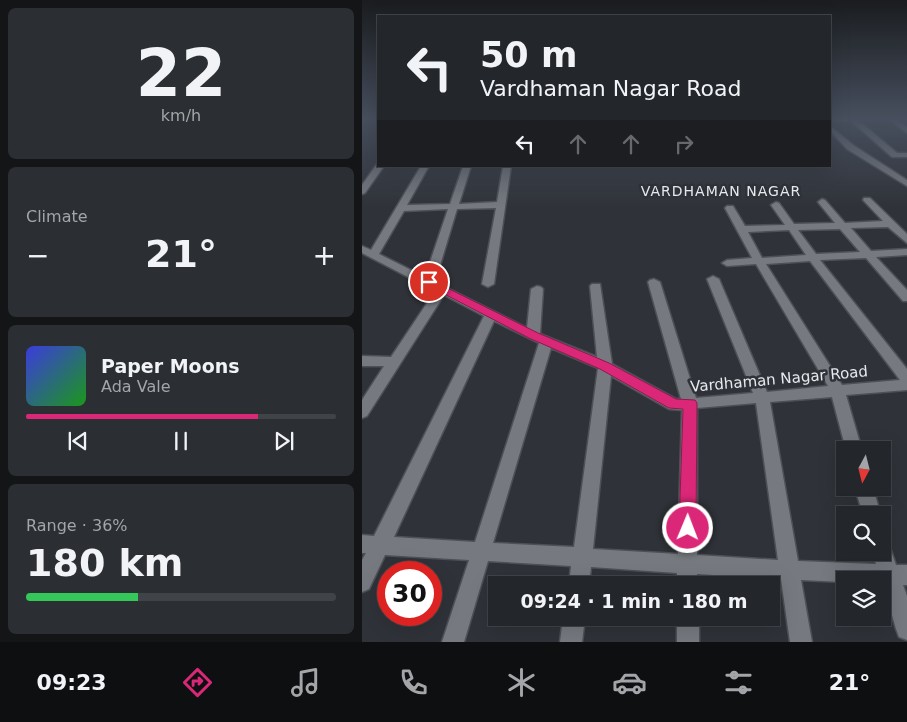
<!DOCTYPE html>
<html lang="en">
<head>
<meta charset="utf-8">
<style>
	:root { --surface:#23262a; --page:#2b2e32; --text:#f1f3f6; --muted:#a3a5a8; --line:#404347; --accent:#db2777 }
	body { margin:0; font-family:"DejaVu Sans",sans-serif; background:var(--page); color:var(--text); height:100vh; display:flex; flex-direction:column; font-size:19px; white-space:nowrap }
	* { box-sizing:border-box; margin:0 }
	p { font-size:16px; color:var(--muted) }
	.icon { flex:none; width:28px; height:28px; fill:none; stroke:currentColor; stroke-width:2; stroke-linecap:round; stroke-linejoin:round }
	.map { position:relative; flex:1; overflow:hidden }
	.side { display:flex; flex-direction:column; gap:8px; padding:8px; background:#131517; width:362px }
	.side>* { flex:none }
	.top-card { position:absolute; left:15px; top:15px; width:454px; height:152px; border-radius:0px; box-shadow:0 5px 20px #0002,0 0 0 1px var(--line); background:#23262a; color:var(--text); overflow:hidden }
	.needle { width:32px; rotate:187deg }
	.fabs { position:absolute; left:474px; top:441px; display:grid; gap:10px }
	.fabs a { display:grid; place-items:center; width:55px; height:55px; border-radius:0px; background:var(--surface); box-shadow:0 5px 20px #0002,0 0 0 1px var(--line); font-size:25px }
	.speed { position:absolute; left:15px; top:561px; display:flex; gap:10px; font-size:25px; font-weight:700; text-align:center }
	.speed>* { display:grid; place-content:center; width:65px; height:65px; border-radius:50%; background:var(--surface); box-shadow:0 5px 20px #0002,0 0 0 1px var(--line); line-height:1 }
	.speed .limit { border:8px solid #d22; background:#fff; color:#111 }
	.pin { position:absolute; display:grid; place-items:center; width:42px; height:42px; color:#fff; margin:-21px; border:2px solid #fff; border-radius:50%; box-shadow:0 1px 5px #0007 }
	.me { position:absolute; width:55px; margin:-28px; rotate:1deg; stroke-linejoin:round; filter:drop-shadow(0 0 4px #0008) }
	.turn { display:flex; align-items:center; gap:18px; height:105px; padding:0 20px; font-size:22px }
	.turn .icon { width:65px; height:65px; stroke-width:2.5 }
	.turn b { display:block; font-size:35px; line-height:42px }
	.lanes { display:flex; align-items:center; height:48px; padding:0 20px; background:#0003; justify-content:center; gap:25px; direction:ltr }
	.lanes .off { opacity:.35 }
	.big { font-size:38px; font-weight:600; line-height:1.1 }
	.side .card { flex:1; display:flex; flex-direction:column; justify-content:center; gap:8px; min-width:0; padding:0 18px; border-radius:8px; background:var(--page) }
	.side .dial { align-items:center; gap:0 }
	.dial b { font-size:65px; line-height:1 }
	.song { display:flex; align-items:center; gap:15px }
	.cover { width:60px; height:60px; border-radius:8px; background:linear-gradient(135deg,hsl(240 70% 55%),hsl(120 70% 35%)) }
	.played { height:5px; border-radius:2px; background:linear-gradient(90deg,var(--accent) 75%,var(--line) 75%) }
	.keys { display:flex; justify-content:space-around; direction:ltr }
	.heat { display:flex; justify-content:space-between; align-items:center; font-size:28px; direction:ltr }
	.charge { height:8px; border-radius:4px; background:linear-gradient(90deg,#34c759 36%,var(--line) 0) }
	.trip { position:absolute; left:126px; top:576px; width:292px; height:50px; border-radius:0px; background:var(--surface); box-shadow:0 5px 20px #0002,0 0 0 1px var(--line); font-weight:600; line-height:50px; text-align:center }
	.tab-bar { display:flex; height:80px; justify-content:space-around; align-items:center; background:#0e0f11; color:var(--muted) }
	.tab-bar .icon { width:35px; height:35px }
	.tab-bar .selected { color:var(--accent) }
	.tab-bar b { font-size:22px; color:var(--text) }
	main { display:flex; flex:1; min-height:0 }
	.map>svg:first-child { display:block }
</style>
</head>
<body>
<main>
<section class="side">
<div class="card dial"><b>22</b><p>km/h</p></div>
<div class="card"><p>Climate</p>
<div class="heat"><a>−</a><b class="big">21°</b><a>+</a></div>
</div>
<div class="card">
<div class="song"><i class="cover"></i><div><b>Paper Moons</b><p>Ada Vale</p></div></div>
<div class="played"></div>
<div class="keys"><svg class="icon" aria-label="previous" viewBox="0 0 24 24"><path d="M18 5L8 12l10 7zM5 5v14"/></svg><svg class="icon" aria-label="pause" viewBox="0 0 24 24"><path d="M8 5v14M16 5v14"/></svg><svg class="icon" aria-label="next" viewBox="0 0 24 24"><path d="M6 5l10 7-10 7zM19 5v14"/></svg></div>
</div>
<div class="card"><p>Range · 36%</p><b class="big">180 km</b><div class="charge"></div></div>
</section>
<div class="map">
<svg width="545" height="642" viewBox="0 0 545 642">
	<rect width="100%" height="100%" fill="#2f3238"/>
	<g fill="none" stroke-linecap="round" stroke-linejoin="round">
		<g stroke="#4d5055" stroke-width="3">
			<g id="minor">
				<polygon points="0,118 7,118 0,122"/>
				<polygon points="468,118 545,118 545,120 536,120 545,127 545,133 528,120 497,121 535,153 545,153 545,157 530,157 489,121 469,121"/>
				<polygon points="468,126 491,145 545,180 545,186 485,149 468,131"/>
				<polygon points="15,164 16,166 22,166 3,193 0,194 0,185"/>
				<path d="M59,166H67L45,205L88,204L101,166H109L97,204L135,202L141,166H149L132,284L126,287L120,284L134,208L95,209L73,282L165,328L169,289L175,286L179,287L181,289L178,334L235,357L228,286L230,284H238L250,364L314,399H319L286,282L288,280L292,279L298,282L334,398L391,393L345,279L351,276L357,279L405,392L466,386L394,264L365,266L360,263L365,260L390,258L363,208L365,206H371L383,226L423,225L409,205L414,202L417,203L432,224L473,223L456,202L460,199L463,200L483,223L521,221L501,200L502,198H508L545,234V243L526,227L489,228L509,251L545,249V255L514,257L545,290V301H541L504,258L458,260L545,369V390L484,395L500,450H484L470,397L408,402L436,561L514,564L510,552H520V543L527,545L534,565H545V585H541L545,596V640L537,637L534,629L520,580H482V582L439,580L450,642H428L419,579L335,574V585H315V573L229,567L227,585H207L209,566L126,561L102,642H80L107,560L23,555L7,589L0,592V560L4,553H0V535L12,536L122,316L82,295L5,416L0,418V400L22,366H0V356L29,357L73,291L0,253V246L9,250ZM86,209L63,277L17,254L42,211ZM478,229L498,252L454,254L436,230ZM427,230L444,255L400,258L386,232ZM448,261L538,380L480,385L404,264ZM132,321L177,343L113,542L32,537ZM189,348L236,368L212,547L131,543ZM249,376L307,409L320,410L316,554L231,549ZM394,403L416,560L335,555V408Z"/>
				<polygon points="493,488 511,488 519,515 501,515"/>
				<polygon points="201,618 223,618 220,642 198,642"/>
				<rect x="315" y="618" width="22" height="24"/>
			</g>
		</g>
		<use href="#minor" fill="#767a80" fill-rule="evenodd"/>
	</g>
	<linearGradient id="sky" x2="0" y2="1"><stop stop-color="#1a1c1f"/><stop offset="0.57" stop-color="#474f5e"/><stop offset="1" stop-color="#474f5e" stop-opacity="0"/></linearGradient>
	<rect width="545" height="208" fill="url(#sky)"/>
	<polygon fill="#db2777" stroke="#8e194d" points="67,279 176,333 247,363 314,399 333,400 335,403 334,528 332,534 326,536 320,534 317,528 321,409 307,408 238,369 167,338 63,284 62,282"/>
	<g text-anchor="middle" dominant-baseline="central" stroke-width="5" stroke-linejoin="round" paint-order="stroke">
		<g font-size="14" letter-spacing="1" fill="#e7e9ed" stroke="#2f3238">
			<text x="359" y="191">VARDHAMAN NAGAR</text>
		</g>
		<g font-size="15" fill="#e7e9ed" stroke="#2f3238">
			<text transform="translate(417 379) rotate(-5)">Vardhaman Nagar Road</text>
		</g>
	</g>
</svg>
<div class="fabs">
<a><svg class="needle" viewBox="-14 -14 28 28"><path d="M0-13l5 13h-10z" fill="#e53935"/><path d="M0 13l5-13h-10z" fill="#a3a5a8"/></svg></a>
<a><svg class="icon" aria-label="search" viewBox="0 0 24 24"><circle cx="10" cy="10" r="6"/><path d="M15 15l6 6"/></svg></a>
<a><svg class="icon" aria-label="layers" viewBox="0 0 24 24"><path d="M12 4l9 5-9 5-9-5zM3 14l9 5 9-5"/></svg></a>
</div>
<div class="speed"><div class="limit">30</div></div>
<div class="pin" style="left:67px;top:282px;background:#d93025"><svg class="icon" aria-label="arrive" viewBox="0 0 24 24"><path d="M6 21V4h12l-3 4 3 4H6"/></svg></div>
<svg class="me" style="left:326px;top:528px" viewBox="-20 -20 40 40"><circle r="17" fill="#db2777" stroke="#fff" stroke-width="3"/><path d="M0-11L8 9 0 5-8 9z" fill="#fff"/></svg>
<div class="trip">09:24 · 1 min · 180 m</div>
<div class="top-card">
<div class="turn"><svg class="icon" aria-label="left" viewBox="0 0 24 24"><path d="M17 20v-9H6M10 6l-5 5 5 5"/></svg><div><b>50 m</b>Vardhaman Nagar Road</div></div>
<div class="lanes"><svg class="icon" aria-label="left" viewBox="0 0 24 24"><path d="M17 20v-9H6M10 6l-5 5 5 5"/></svg><svg class="icon off" aria-label="ahead" viewBox="0 0 24 24"><path d="M12 20V5M6 11l6-6 6 6"/></svg><svg class="icon off" aria-label="ahead" viewBox="0 0 24 24"><path d="M12 20V5M6 11l6-6 6 6"/></svg><svg class="icon off" aria-label="right" viewBox="0 0 24 24"><path d="M7 20v-9h11M14 6l5 5-5 5"/></svg></div>
</div>
</div>
</main>
<nav class="tab-bar">
<b>09:23</b>
<svg class="icon selected" aria-label="directions" viewBox="0 0 24 24"><path d="M12 3l9 9-9 9-9-9zM9 14v-3h6M13 9l2 2-2 2"/></svg>
<svg class="icon" aria-label="music" viewBox="0 0 24 24"><path d="M9 18V5l10-2v13"/><circle cx="6" cy="18" r="3"/><circle cx="16" cy="16" r="3"/></svg>
<svg class="icon" aria-label="phone" viewBox="0 0 24 24"><path d="M5 4h4l2 5-3 2q2 4 5 5l2-3 5 2v4C11 20 4 13 5 4z"/></svg>
<svg class="icon" aria-label="climate" viewBox="0 0 24 24"><path d="M12 3v18M4 7l16 10M4 17L20 7"/></svg>
<svg class="icon" aria-label="car" viewBox="0 0 24 24"><path d="M5 17H2v-5l4-1 3-4h7l3 4 3 1v5h-3M9 17h6M6 11h13"/><circle cx="7" cy="17" r="2"/><circle cx="17" cy="17" r="2"/></svg>
<svg class="icon" aria-label="filters" viewBox="0 0 24 24"><path d="M4 7h16M4 17h16"/><circle cx="9" cy="7" r="2"/><circle cx="15" cy="17" r="2"/></svg>
<b>21°</b>
</nav>
</body>
</html>
